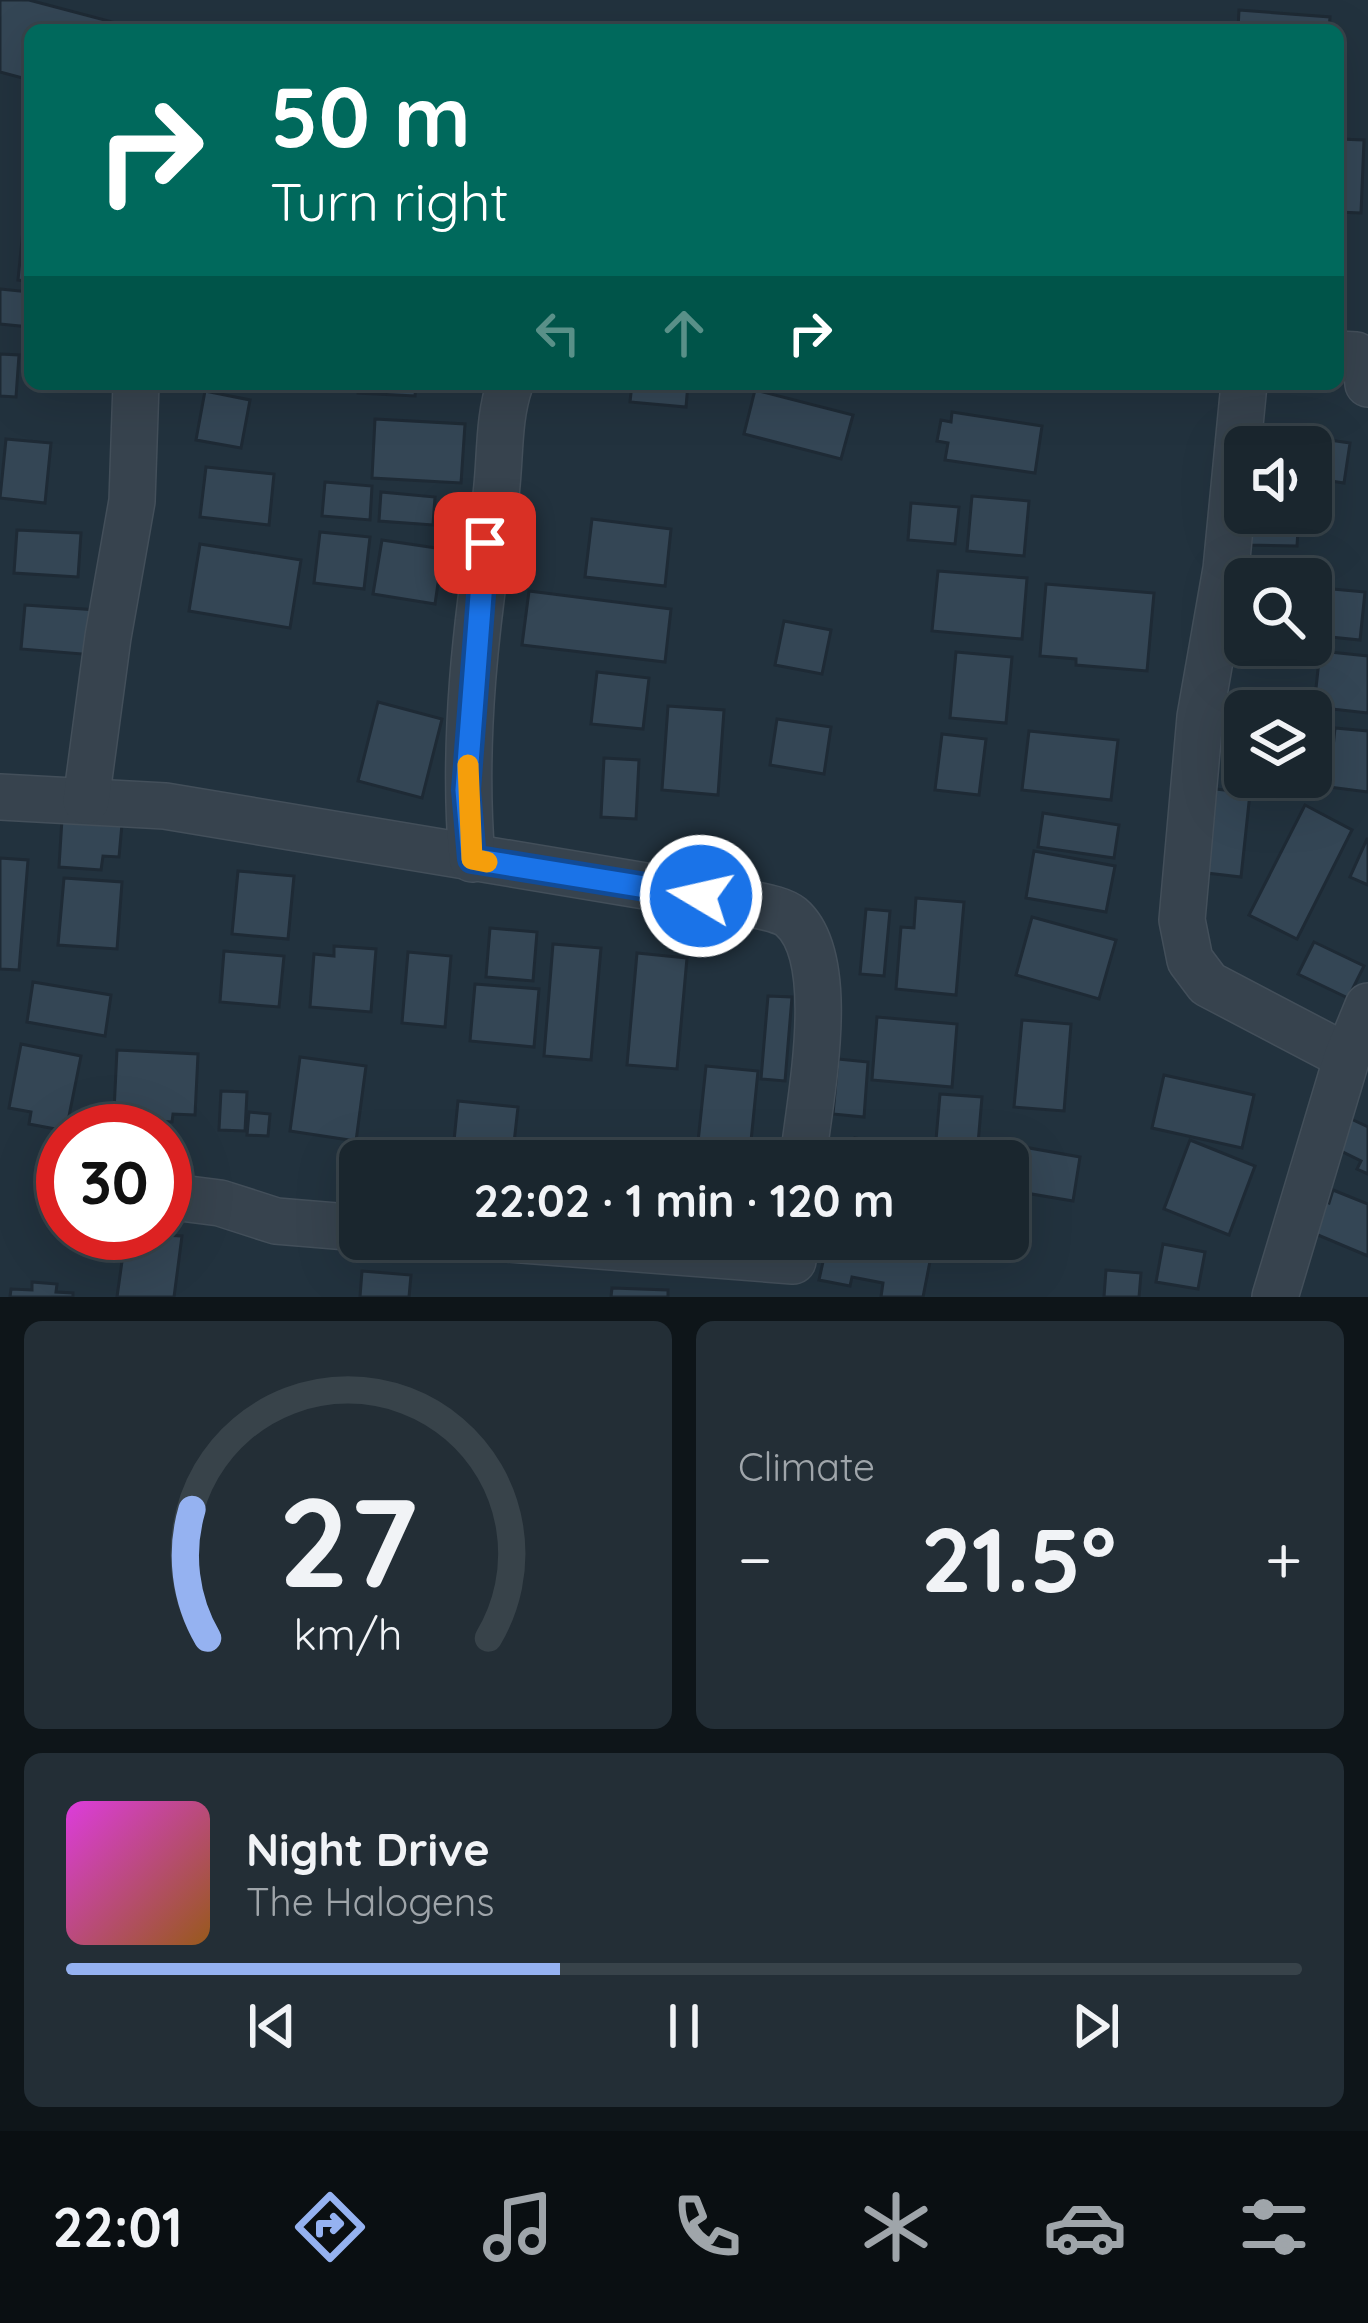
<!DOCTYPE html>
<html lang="en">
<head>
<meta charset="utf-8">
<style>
	:root { --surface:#1a262e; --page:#232e36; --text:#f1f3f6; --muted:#9fa5aa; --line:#38434a; --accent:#95b2f1 }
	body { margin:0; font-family:Quicksand,sans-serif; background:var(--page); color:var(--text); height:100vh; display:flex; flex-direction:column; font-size:45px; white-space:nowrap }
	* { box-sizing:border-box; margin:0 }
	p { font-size:39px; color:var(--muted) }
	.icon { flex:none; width:66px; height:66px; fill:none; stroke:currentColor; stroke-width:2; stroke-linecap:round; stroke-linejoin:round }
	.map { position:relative; height:1297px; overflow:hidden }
	.side { display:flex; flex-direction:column; gap:24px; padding:24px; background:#0e1519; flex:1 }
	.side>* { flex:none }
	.banner { position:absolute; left:24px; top:24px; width:1320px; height:366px; border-radius:18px; box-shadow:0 12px 48px #0002,0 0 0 3px var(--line); background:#00695c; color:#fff; overflow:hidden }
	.controls { position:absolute; left:1224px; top:426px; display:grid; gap:24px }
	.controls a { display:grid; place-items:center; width:108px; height:108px; border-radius:18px; background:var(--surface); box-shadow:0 12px 48px #0002,0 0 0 3px var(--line); font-size:60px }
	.speed { position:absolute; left:36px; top:1104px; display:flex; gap:24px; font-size:60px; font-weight:700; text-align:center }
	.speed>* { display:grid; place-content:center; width:156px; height:156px; border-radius:50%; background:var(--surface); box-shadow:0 12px 48px #0002,0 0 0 3px var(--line); line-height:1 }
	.speed .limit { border:18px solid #d22; background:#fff; color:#111 }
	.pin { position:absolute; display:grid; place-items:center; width:102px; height:102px; color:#fff; margin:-51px; border-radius:24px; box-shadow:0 6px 18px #0006 }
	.me { position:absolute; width:132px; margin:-66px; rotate:279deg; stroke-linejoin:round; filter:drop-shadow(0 0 9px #0008) }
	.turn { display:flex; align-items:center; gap:42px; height:252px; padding:0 48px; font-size:54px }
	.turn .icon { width:156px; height:156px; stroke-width:2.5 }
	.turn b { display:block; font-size:84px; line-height:102px }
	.lanes { display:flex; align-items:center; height:114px; padding:0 48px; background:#0003; justify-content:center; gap:60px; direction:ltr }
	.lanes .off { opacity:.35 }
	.big { font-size:90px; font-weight:700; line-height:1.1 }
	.side .widget { flex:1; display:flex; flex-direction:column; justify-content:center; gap:18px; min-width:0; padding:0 42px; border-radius:18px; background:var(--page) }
	.side .dial { align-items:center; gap:0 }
	.dial svg { height:312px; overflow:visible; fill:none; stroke:var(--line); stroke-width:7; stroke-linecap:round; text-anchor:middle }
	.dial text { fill:var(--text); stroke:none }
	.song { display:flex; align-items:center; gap:36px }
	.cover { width:144px; height:144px; border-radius:18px; background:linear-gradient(135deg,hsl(300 70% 55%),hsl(30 70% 35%)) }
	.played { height:12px; border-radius:6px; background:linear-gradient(90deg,var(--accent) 40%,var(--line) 40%) }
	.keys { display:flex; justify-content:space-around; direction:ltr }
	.heat { display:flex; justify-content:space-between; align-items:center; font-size:66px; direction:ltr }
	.side .tiles { flex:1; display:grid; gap:24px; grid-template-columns:1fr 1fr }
	.widget:last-child { grid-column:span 2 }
	.trip { position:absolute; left:339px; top:1140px; width:690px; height:120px; border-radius:18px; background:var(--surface); box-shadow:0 12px 48px #0002,0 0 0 3px var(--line); font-weight:700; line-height:120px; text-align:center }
	.dock { display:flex; height:192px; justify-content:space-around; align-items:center; background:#0a0f12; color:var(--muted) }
	.dock .icon { width:84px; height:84px }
	.dock .current { color:var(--accent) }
	.dock b { font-size:54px; color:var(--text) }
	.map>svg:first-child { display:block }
</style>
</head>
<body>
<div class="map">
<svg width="1368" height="1297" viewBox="0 0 1368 1297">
	<rect width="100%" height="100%" fill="#22323e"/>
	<g fill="#344655" stroke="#1e2a35" stroke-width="3">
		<polygon points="0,0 29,0 120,24 119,30 30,30 30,80 0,72"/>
		<polygon points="1239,10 1330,17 1329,30 1238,30"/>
		<polygon points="1338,139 1364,140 1361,213 1338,212"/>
		<polygon points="26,201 30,202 30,282 18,280"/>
		<polygon points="0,289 30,292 30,327 0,324"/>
		<polygon points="0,354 19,355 16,397 0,396"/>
		<polygon points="358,384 416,384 415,396 358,393"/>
		<polygon points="632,384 688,384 686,407 630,402"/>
		<polygon points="755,390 853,415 841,459 744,434"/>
		<polygon points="205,391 250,400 241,448 196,440"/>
		<polygon points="952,412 1042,426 1035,473 945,460 948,443 937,441 941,420 951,422"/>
		<polygon points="375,419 465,424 461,483 372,478"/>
		<polygon points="1275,432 1350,443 1344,483 1311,478 1311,447 1272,447"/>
		<polygon points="6,439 51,443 45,503 0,498"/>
		<polygon points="206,467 274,474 269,525 200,517"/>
		<polygon points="325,482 372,486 370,520 322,516"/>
		<polygon points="381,492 435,497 433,525 379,521"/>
		<polygon points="972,496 1029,501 1024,556 967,551"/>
		<polygon points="911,503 959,507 955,544 908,540"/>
		<polygon points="1245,513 1299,513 1297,546 1244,545"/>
		<polygon points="592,519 671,529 665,586 585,577"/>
		<polygon points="17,530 81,533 78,577 14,573"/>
		<polygon points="320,532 370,537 364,589 314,583"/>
		<polygon points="382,540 443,549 435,604 373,594"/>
		<polygon points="200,544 301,560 290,628 189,611"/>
		<polygon points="938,571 1027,578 1022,639 932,631"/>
		<polygon points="1046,584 1154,593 1147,671 1076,665 1076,659 1040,656"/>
		<polygon points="1311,587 1365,592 1360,640 1311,635"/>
		<polygon points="529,591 671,609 665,662 522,645"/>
		<polygon points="25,605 97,610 94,655 21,649"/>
		<polygon points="784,621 831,630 822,674 775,665"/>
		<polygon points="1320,651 1368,656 1368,713 1314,707"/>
		<polygon points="956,652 1012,657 1006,723 950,718"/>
		<polygon points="597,672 649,678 643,729 591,724"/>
		<polygon points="378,702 442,719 422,798 358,781"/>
		<polygon points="668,706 724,710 718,795 662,790"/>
		<polygon points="777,719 831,727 824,774 770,765"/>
		<polygon points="1311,722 1329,724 1324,774 1311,773"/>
		<polygon points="1335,728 1368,731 1368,792 1329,787"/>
		<polygon points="1029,731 1118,740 1111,800 1022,790"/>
		<polygon points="942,734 986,739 979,795 935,790"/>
		<polygon points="604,758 639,760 636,819 601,817"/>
		<polygon points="1207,788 1250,793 1241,877 1198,872"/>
		<polygon points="1305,805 1352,830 1297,939 1249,915"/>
		<polygon points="1043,813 1119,825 1114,858 1038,847"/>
		<polygon points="62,819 122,824 119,857 103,856 101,870 59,867"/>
		<polygon points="1367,839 1368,839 1368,885 1350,877"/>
		<polygon points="1034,851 1115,866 1106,912 1026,898"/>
		<polygon points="0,858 28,860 19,970 0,969"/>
		<polygon points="238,871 294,876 288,939 232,934"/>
		<polygon points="64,878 122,882 117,949 58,945"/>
		<polygon points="916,898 964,902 956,995 896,989 901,927 914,928"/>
		<polygon points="866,909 890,911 884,976 860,974"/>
		<polygon points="1032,917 1116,940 1099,999 1016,975"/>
		<polygon points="490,928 537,932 533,981 486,977"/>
		<polygon points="1314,942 1364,966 1348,998 1298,974"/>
		<polygon points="553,944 601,948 591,1060 544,1056"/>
		<polygon points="334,946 376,949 371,1012 310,1007 314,954 334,956"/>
		<polygon points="224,951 284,956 279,1007 220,1002"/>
		<polygon points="408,952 451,956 445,1027 402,1023"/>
		<polygon points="637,953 687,958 677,1069 627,1065"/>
		<polygon points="33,982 111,995 105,1036 27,1022"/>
		<polygon points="475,984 539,989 534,1047 470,1041"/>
		<polygon points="768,996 792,997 785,1081 761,1079"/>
		<polygon points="877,1017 957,1024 952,1087 872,1080"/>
		<polygon points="1022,1020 1071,1024 1064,1111 1014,1107"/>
		<polygon points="21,1044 81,1056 66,1131 29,1124 31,1112 9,1108"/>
		<polygon points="117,1050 198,1054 195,1115 173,1114 172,1122 130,1119 130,1111 114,1111"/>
		<polygon points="300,1057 366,1066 356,1141 290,1131"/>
		<polygon points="838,1059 868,1062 864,1117 833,1114"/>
		<polygon points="706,1066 758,1071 749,1161 696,1161"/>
		<polygon points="1164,1075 1254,1095 1242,1148 1152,1128"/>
		<polygon points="221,1091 247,1092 245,1131 219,1130"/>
		<polygon points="940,1094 982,1097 978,1144 936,1140"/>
		<polygon points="458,1101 518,1107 512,1161 452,1161"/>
		<polygon points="249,1112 270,1114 268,1136 247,1135"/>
		<polygon points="1351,1119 1368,1127 1368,1174 1357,1169 1361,1161 1337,1149"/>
		<polygon points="855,1138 966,1156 965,1161 852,1161"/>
		<polygon points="1190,1140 1255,1166 1229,1235 1164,1209"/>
		<polygon points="1007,1144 1080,1157 1073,1201 1008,1190 1008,1161 1004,1161"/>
		<polygon points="617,1147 666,1151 665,1161 615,1161"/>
		<polygon points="1333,1190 1368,1204 1368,1256 1306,1230 1319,1199 1329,1203"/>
		<polygon points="126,1233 182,1236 174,1297 117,1297"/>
		<polygon points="828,1239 934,1241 923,1297 881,1297 883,1283 852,1277 850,1286 819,1280"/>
		<polygon points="1163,1244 1205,1252 1198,1289 1156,1282"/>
		<polygon points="1106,1270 1141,1273 1139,1297 1104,1297"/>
		<polygon points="362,1271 411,1275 409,1297 360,1297"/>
		<polygon points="32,1282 57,1284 56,1292 73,1293 73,1297 10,1297 11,1289 32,1290"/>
		<polygon points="612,1288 668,1290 668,1297 611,1297"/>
	</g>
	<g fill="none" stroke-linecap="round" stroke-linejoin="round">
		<g stroke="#434f5a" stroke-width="48">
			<g id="minor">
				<polyline points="1338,354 1356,355 1366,364 1368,384"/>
				<polyline points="1244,384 1226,569 1200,717 1182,920 1190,960 1208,984 1347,1057"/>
				<path d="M0,797L165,806L747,903C760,906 781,909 791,917C840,959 809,1101 803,1161"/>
				<polyline points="86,801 108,637 132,501 136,384"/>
				<path d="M472,859C462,741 476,620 495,502C501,464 497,421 510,384"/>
				<polyline points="165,1196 220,1203 276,1221 360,1228"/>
				<polyline points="508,1239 793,1261"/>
				<polyline points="1275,1297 1347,1057 1368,1006"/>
			</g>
		</g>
		<use href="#minor" stroke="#37434e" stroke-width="45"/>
	</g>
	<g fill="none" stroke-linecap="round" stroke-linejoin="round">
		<g stroke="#114b97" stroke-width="30">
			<polyline id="route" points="485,543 466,790 472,859 701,896"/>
		</g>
		<use href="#route" stroke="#1a73e8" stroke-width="21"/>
		<polyline stroke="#f59e0b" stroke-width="21" points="468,765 472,859 487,862"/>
	</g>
</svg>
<div class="controls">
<a><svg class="icon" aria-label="sound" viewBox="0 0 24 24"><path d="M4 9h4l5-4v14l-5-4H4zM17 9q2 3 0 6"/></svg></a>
<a><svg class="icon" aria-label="search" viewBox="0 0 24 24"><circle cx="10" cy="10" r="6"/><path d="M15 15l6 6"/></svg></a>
<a><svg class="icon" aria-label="layers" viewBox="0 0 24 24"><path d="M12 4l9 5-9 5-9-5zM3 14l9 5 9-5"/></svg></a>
</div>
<div class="speed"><div class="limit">30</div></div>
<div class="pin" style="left:485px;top:543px;background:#d93025"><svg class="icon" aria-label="arrive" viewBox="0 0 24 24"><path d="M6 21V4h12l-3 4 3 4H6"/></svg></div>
<svg class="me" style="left:701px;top:896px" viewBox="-20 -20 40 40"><circle r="17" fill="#1a73e8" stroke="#fff" stroke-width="3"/><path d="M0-11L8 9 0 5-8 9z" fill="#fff"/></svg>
<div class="trip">22:02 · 1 min · 120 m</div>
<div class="banner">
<div class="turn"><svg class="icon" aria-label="right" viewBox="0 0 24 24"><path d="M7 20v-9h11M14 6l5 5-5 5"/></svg><div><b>50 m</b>Turn right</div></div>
<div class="lanes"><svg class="icon off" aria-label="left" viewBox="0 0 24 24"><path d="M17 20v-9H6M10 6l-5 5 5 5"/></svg><svg class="icon off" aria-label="ahead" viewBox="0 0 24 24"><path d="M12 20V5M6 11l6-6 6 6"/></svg><svg class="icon" aria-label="right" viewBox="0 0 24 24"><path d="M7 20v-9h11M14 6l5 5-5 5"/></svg></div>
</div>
</div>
<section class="side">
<div class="tiles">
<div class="widget dial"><svg viewBox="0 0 100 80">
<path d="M14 69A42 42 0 1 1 86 69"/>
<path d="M14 69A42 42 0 0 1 10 36" stroke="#95b2f1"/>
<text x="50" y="56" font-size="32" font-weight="700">27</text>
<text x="50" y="72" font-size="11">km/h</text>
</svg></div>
<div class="widget"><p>Climate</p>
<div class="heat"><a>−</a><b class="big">21.5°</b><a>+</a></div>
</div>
<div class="widget">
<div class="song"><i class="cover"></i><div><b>Night Drive</b><p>The Halogens</p></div></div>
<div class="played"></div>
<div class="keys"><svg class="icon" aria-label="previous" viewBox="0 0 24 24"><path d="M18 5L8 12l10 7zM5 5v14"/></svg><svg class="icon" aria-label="pause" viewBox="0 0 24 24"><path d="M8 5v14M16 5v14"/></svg><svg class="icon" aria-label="next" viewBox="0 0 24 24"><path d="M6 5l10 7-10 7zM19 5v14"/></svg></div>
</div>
</div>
</section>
<nav class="dock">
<b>22:01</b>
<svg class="icon current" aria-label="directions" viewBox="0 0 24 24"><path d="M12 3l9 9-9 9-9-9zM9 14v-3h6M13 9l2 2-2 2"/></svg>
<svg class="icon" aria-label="music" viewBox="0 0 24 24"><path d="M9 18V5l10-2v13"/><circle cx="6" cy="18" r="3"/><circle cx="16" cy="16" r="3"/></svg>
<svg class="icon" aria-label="phone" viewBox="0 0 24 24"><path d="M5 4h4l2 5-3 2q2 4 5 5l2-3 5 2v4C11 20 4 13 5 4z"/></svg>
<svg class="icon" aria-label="climate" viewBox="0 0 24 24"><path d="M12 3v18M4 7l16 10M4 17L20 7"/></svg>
<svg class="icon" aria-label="car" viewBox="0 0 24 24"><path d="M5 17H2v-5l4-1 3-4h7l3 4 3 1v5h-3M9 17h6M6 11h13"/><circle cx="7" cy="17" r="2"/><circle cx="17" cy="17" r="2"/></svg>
<svg class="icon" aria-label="filters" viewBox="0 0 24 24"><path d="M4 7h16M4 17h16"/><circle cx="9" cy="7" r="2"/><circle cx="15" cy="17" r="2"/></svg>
</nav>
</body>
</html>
